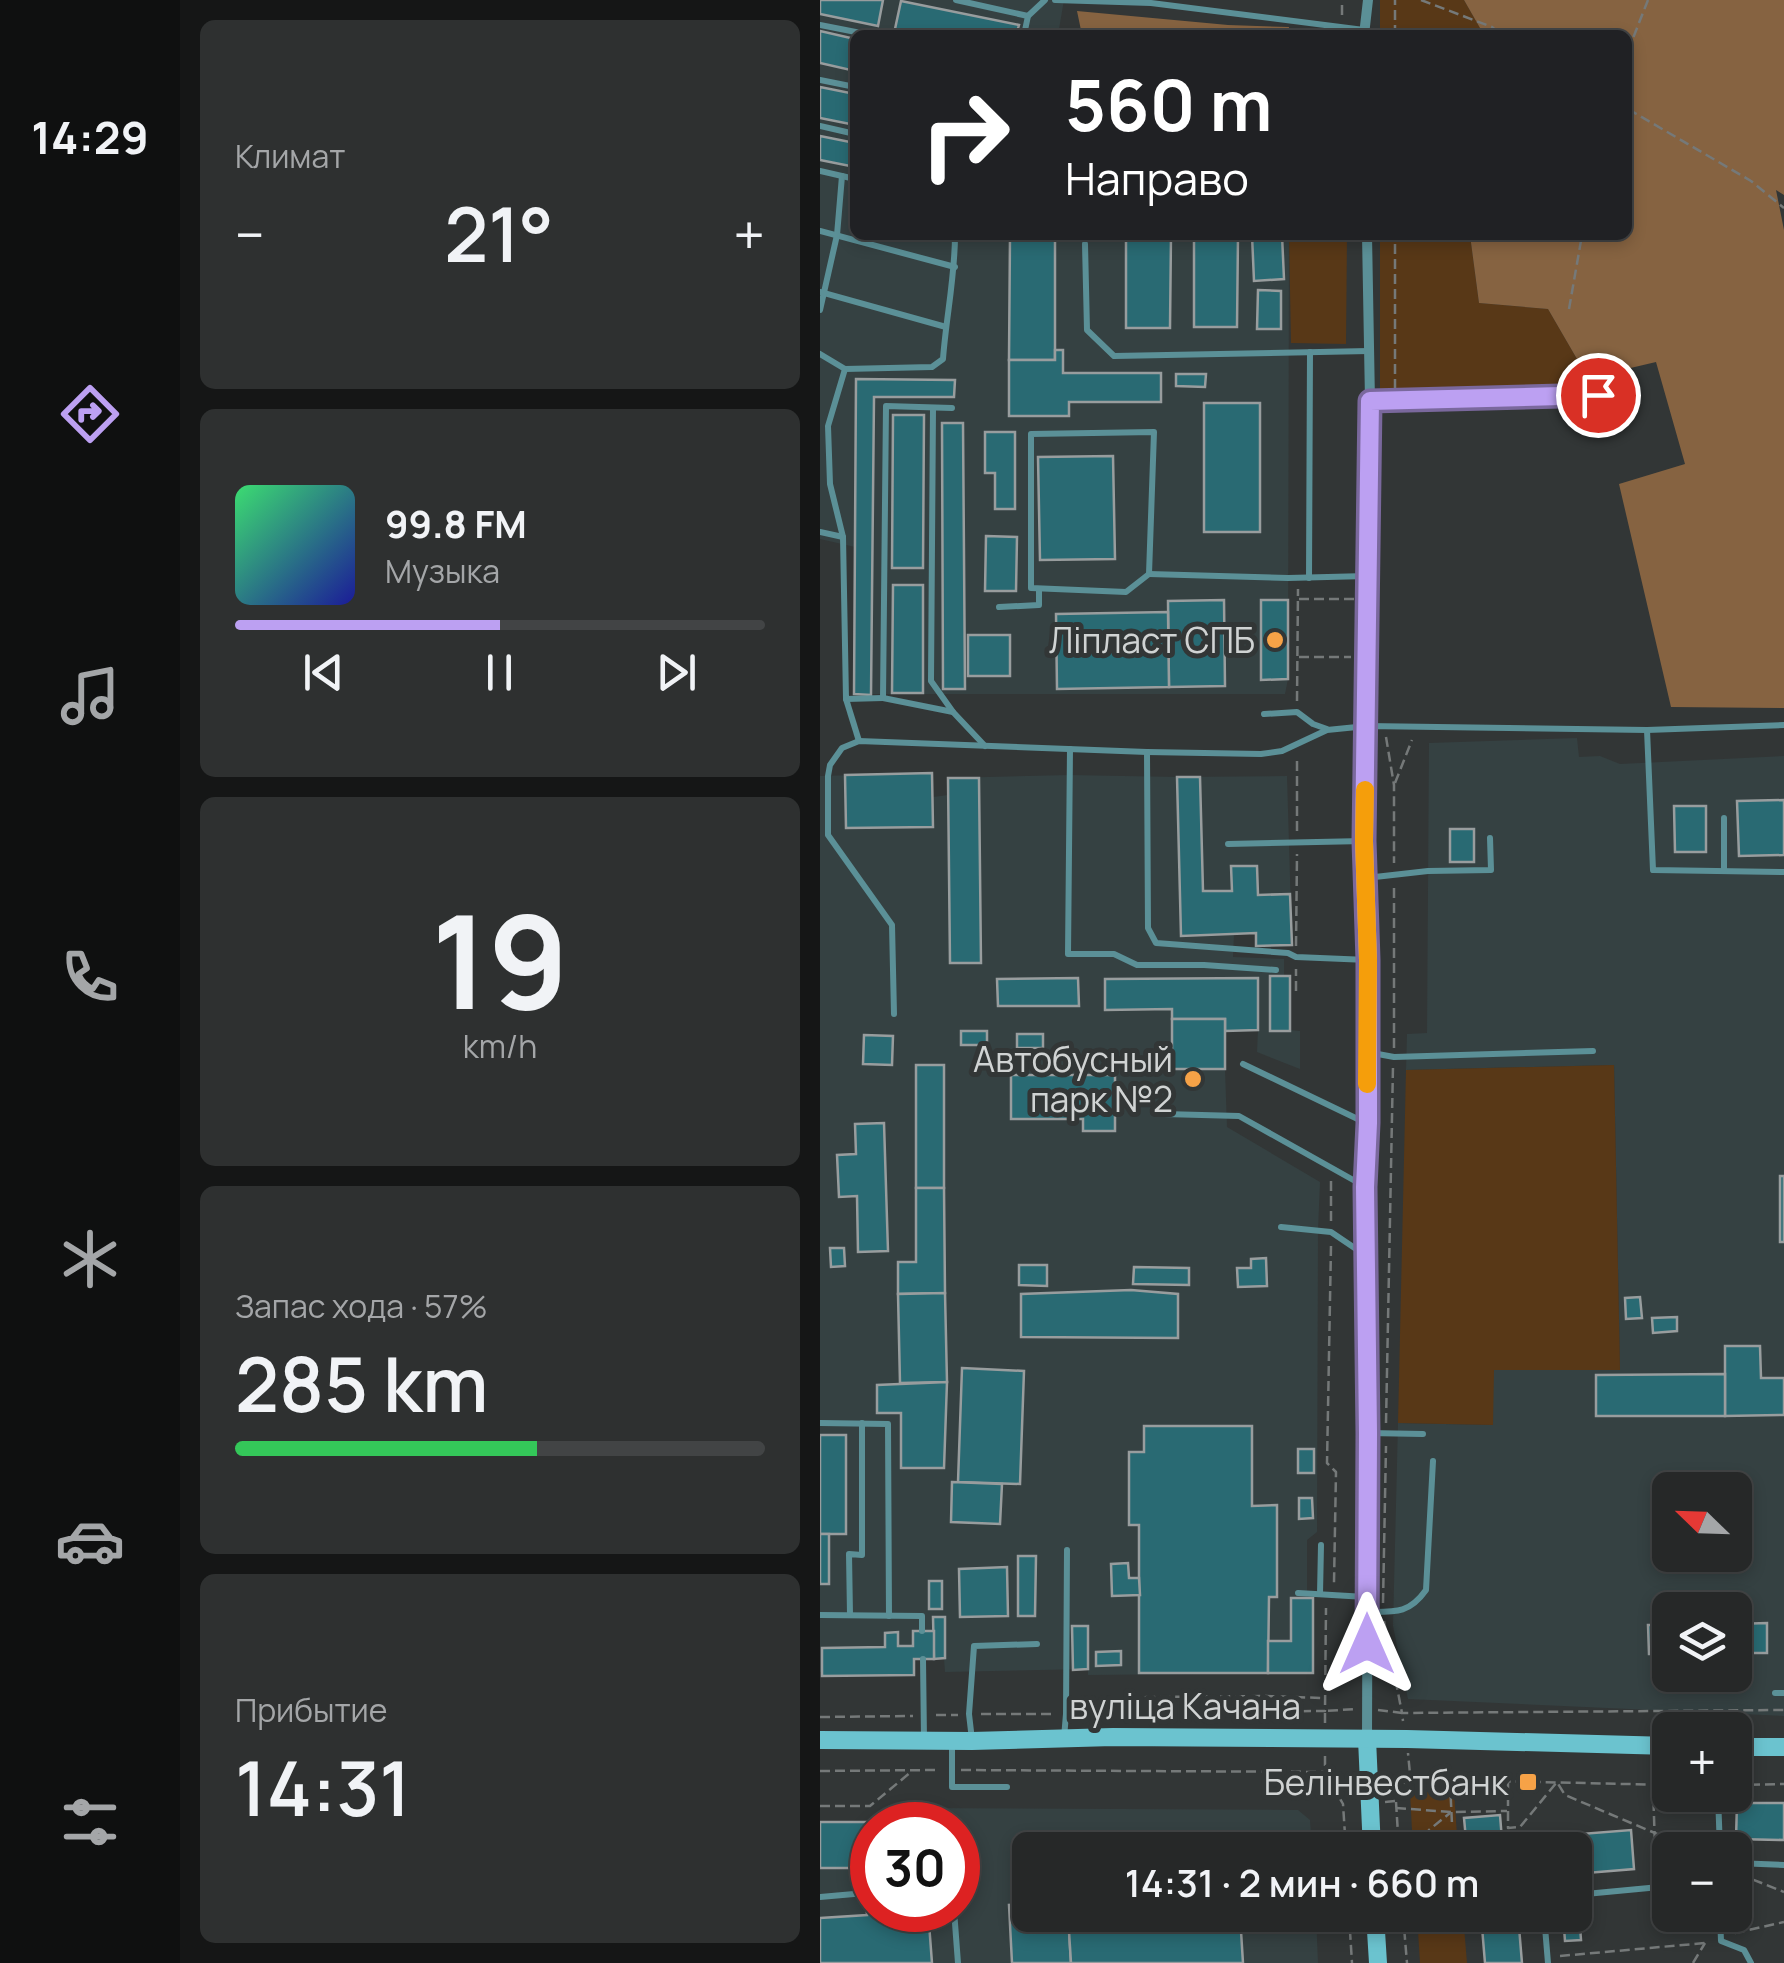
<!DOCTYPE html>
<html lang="ru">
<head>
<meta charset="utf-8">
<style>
	:root { --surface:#262828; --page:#2e3030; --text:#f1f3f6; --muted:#a4a6a8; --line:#424445; --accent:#bca0f2 }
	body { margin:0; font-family:Manrope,sans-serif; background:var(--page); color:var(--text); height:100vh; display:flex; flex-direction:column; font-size:38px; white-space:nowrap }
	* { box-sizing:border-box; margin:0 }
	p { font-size:32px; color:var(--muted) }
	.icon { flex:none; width:55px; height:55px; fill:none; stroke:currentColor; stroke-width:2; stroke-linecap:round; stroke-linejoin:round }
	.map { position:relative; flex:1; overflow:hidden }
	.details { display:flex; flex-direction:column; gap:20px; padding:20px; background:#151616; width:640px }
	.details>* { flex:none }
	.top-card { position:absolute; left:30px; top:30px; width:782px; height:210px; border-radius:15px; box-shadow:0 5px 15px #0003,0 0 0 2px var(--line); background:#202124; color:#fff; overflow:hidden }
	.needle { width:65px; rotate:293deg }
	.tools { position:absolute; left:832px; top:1472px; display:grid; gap:20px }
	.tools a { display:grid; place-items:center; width:100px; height:100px; border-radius:15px; background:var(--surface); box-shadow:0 5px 15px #0003,0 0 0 2px var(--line); font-size:50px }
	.speed { position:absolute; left:30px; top:1802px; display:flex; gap:20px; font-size:50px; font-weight:700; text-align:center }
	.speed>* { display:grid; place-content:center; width:130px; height:130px; border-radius:50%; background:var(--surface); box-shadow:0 5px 15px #0003,0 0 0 2px var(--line); line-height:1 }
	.speed .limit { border:15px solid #d22; background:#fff; color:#111 }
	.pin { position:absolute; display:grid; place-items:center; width:85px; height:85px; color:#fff; margin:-42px; border:5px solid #fff; border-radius:50%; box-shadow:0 2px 10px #0007 }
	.me { position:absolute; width:110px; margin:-55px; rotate:0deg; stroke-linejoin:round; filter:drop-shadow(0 0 8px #0008) }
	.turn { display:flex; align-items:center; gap:35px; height:210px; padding:0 50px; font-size:45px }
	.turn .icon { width:130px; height:130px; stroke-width:2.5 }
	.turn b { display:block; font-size:70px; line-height:85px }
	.big { font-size:75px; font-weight:600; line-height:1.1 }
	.details .widget { flex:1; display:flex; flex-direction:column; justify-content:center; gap:15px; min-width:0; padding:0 35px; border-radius:15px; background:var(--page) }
	.details .dial { align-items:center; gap:0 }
	.dial b { font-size:130px; line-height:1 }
	.song { display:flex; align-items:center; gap:30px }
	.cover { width:120px; height:120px; border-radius:15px; background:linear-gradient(135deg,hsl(140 70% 55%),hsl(240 70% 35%)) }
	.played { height:10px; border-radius:5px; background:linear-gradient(90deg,var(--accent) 50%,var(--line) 50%) }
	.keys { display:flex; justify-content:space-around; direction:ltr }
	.heat { display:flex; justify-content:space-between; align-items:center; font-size:55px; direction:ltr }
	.charge { height:15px; border-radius:8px; background:linear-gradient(90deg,#34c759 57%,var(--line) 0) }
	.trip { position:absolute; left:192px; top:1832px; width:580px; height:100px; border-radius:15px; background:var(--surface); box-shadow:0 5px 15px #0003,0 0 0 2px var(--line); font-weight:600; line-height:100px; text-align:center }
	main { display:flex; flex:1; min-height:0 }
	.dock { display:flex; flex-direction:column; width:180px; justify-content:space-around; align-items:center; background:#0f1010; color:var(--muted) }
	.dock .icon { width:70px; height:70px }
	.dock .on { color:var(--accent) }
	.dock b { font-size:45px; color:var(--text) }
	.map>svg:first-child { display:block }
</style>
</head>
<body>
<main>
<nav class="dock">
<b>14:29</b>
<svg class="icon on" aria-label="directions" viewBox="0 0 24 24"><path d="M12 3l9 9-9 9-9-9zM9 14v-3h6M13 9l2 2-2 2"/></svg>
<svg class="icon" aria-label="music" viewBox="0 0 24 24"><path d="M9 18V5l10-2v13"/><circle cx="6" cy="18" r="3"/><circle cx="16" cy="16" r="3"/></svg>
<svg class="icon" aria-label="phone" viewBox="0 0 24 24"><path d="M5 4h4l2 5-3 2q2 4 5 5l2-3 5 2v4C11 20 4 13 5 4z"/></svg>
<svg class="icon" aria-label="climate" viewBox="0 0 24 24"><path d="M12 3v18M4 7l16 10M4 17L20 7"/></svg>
<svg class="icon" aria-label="car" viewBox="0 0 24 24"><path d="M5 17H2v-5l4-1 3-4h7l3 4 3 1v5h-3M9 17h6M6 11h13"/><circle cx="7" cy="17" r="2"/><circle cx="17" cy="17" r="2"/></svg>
<svg class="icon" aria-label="filters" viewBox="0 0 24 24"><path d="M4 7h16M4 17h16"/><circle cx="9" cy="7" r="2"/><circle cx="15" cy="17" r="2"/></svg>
</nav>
<section class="details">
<div class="widget"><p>Климат</p>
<div class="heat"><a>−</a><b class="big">21°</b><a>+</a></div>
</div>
<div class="widget">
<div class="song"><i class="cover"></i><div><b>99.8 FM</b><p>Музыка</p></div></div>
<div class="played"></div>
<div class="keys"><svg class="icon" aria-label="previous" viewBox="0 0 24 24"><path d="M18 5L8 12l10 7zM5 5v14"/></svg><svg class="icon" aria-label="pause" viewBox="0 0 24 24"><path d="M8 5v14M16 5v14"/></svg><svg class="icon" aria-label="next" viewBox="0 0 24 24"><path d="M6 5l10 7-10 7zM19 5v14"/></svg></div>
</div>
<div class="widget dial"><b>19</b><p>km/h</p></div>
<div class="widget"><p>Запас хода · 57%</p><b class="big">285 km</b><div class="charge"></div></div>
<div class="widget"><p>Прибытие</p><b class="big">14:31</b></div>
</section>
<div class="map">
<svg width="964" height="1963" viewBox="0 0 964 1963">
	<rect width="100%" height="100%" fill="#323636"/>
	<g fill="#354142" fill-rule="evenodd">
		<polygon points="0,0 244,0 238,35 35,35 35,235 469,235 468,679 465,694 34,694 35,547 0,539"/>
		<path d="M757,738L759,757L780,756L800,764L964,756V1716L588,1699L573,1626L578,1423L672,1425L673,1370L800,1369L794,1065L586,1070L587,1034L607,1033L609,743ZM850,1490H915V1555H850ZM850,1610H915V1675H850Z"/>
		<polygon points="112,773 113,797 128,795 128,778 250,775 357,777 467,776 472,945 436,946 436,934 414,934 413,957 464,959 464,976 470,976 470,1030 480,1031 480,1069 437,1052 438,1030 405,1031 405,1069 407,1127 500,1182 498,1230 497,1532 487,1540 487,1597 493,1598 493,1673 268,1675 268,1669 125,1672 124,1658 94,1659 94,1675 0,1672 0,776"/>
		<path d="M79,1808L478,1810L490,1820L492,1850H210V1915H496L498,1963H0V1822H49ZM52,1825H138V1910H52Z"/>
	</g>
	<g fill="#583817">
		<polygon points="560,0 644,0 664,35 560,35"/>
		<polygon points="469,235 527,235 526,344 471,343"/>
		<polygon points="560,235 650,235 659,303 728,309 768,378 750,389 560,393"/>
		<polygon points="794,1065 800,1370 674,1370 673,1425 578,1423 586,1070"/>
		<polygon points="590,1792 634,1792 638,1850 593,1850"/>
		<polygon points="597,1915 643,1915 647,1963 600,1963"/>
	</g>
	<g fill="#866341">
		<polygon points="644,0 964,0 964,195 956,190 964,230 964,708 851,707 799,484 865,464 836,362 768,378 728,309 659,303 650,235 808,235 808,35 664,35"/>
		<polygon points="257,11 408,25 469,27 468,35 262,35"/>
	</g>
	<g fill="#296a73" stroke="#989d9e" stroke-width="2.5">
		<polygon points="0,0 63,0 58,26 0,14"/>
		<polygon points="81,1 199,25 196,35 106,35 75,29"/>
		<polygon points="0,31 35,39 35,71 0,63"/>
		<polygon points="0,87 35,94 35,125 0,118"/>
		<polygon points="0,136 35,143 35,167 0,160"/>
		<polygon points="306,235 351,235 350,328 306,328"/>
		<polygon points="374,235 418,235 417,327 374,327"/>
		<polygon points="432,235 462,235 464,279 434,281"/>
		<polygon points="190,236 235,237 235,360 189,360"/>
		<polygon points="438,290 461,291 461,329 437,329"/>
		<polygon points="235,350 243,350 243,373 341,373 341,402 249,402 249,416 189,416 189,360 235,360"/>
		<polygon points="356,374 386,374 385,387 356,386"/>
		<polygon points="36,379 135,380 134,397 54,397 51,695 34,694"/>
		<rect x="384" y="403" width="56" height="129"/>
		<polygon points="73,415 104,415 103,568 72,568"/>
		<polygon points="122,423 143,423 145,689 123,689"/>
		<polygon points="165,432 195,432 195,509 175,509 175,473 165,473"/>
		<polygon points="293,456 295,559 220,560 218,457"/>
		<polygon points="166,536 197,537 196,591 165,591"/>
		<polygon points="73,585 103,585 103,693 72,693"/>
		<polygon points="404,600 405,686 349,687 348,601"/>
		<polygon points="441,600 468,600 468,679 441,680"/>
		<polygon points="348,612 349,687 237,689 236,614"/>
		<rect x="148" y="635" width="42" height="41"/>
		<polygon points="112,773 113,827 26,828 25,775"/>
		<polygon points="357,777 380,777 383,891 412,891 411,866 437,866 438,895 470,894 472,945 436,946 436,933 361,936"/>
		<polygon points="128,778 159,778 161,963 130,963"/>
		<polygon points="964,800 964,855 919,856 917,801"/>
		<polygon points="854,806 886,806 886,852 855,852"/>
		<rect x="630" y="829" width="24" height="33"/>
		<rect x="450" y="976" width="20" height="55"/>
		<polygon points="258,978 259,1006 178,1006 177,979"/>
		<polygon points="438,978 438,1030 405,1031 405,1019 352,1019 352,1009 285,1010 285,979"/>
		<rect x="352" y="1019" width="53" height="50"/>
		<rect x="141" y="1031" width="26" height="14"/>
		<rect x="197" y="1034" width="26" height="14"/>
		<polygon points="44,1035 73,1036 72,1065 43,1064"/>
		<rect x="96" y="1065" width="28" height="123"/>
		<polygon points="191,1075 295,1075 295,1131 263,1131 263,1119 191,1119"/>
		<polygon points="64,1123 68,1251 38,1252 37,1196 19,1197 17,1155 36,1154 35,1124"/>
		<rect x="960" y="1176" width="4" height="66"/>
		<polygon points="96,1188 124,1188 125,1293 78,1294 78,1262 96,1262"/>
		<polygon points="10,1248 24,1248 25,1266 11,1267"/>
		<polygon points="446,1258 447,1286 418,1287 417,1268 431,1268 431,1259"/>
		<polygon points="199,1265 227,1265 227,1286 199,1285"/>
		<polygon points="314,1267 369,1268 369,1285 313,1284"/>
		<polygon points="311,1290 358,1294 358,1338 201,1337 201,1294"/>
		<polygon points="125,1293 127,1382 80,1383 78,1294"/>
		<polygon points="820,1297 822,1318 806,1319 805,1298"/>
		<polygon points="857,1317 857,1331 833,1333 832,1318"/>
		<polygon points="905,1346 940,1346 941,1378 964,1378 964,1415 905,1416"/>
		<polygon points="142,1368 204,1371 200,1484 138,1482"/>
		<polygon points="905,1374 905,1416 776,1416 776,1375"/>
		<polygon points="127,1382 124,1468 81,1468 81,1413 57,1413 57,1385"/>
		<polygon points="324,1426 432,1426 432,1506 457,1505 457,1597 449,1597 448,1673 319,1673 319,1525 309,1525 309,1452 324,1452"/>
		<rect x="0" y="1435" width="26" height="99"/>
		<rect x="478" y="1449" width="16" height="24"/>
		<polygon points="132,1482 182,1484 180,1524 131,1522"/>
		<polygon points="479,1498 492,1498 493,1518 479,1519"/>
		<rect x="0" y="1534" width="9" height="50"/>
		<polygon points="198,1556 216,1556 215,1616 198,1616"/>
		<polygon points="308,1563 309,1578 319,1578 320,1595 292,1596 291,1564"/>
		<polygon points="187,1567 188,1616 140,1617 139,1569"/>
		<rect x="109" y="1581" width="13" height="28"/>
		<polygon points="471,1598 493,1598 493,1673 448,1673 448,1641 471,1641"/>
		<polygon points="113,1617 125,1617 125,1658 114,1659"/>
		<polygon points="947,1623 947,1653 915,1653 915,1624"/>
		<polygon points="828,1625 850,1625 850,1654 829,1654"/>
		<polygon points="252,1626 268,1626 268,1669 253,1670"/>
		<polygon points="93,1631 114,1631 114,1659 94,1659 94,1675 2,1676 2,1648 65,1647 65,1633 78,1632 78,1646 93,1646"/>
		<polygon points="301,1651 301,1665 276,1666 276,1652"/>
		<polygon points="917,1803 964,1803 964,1840 916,1839"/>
		<polygon points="680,1815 682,1840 684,1840 685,1850 647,1850 644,1818"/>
		<rect x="0" y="1822" width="49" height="46"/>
		<polygon points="811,1830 814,1869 755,1874 755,1850 685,1850 684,1840"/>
		<polygon points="52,1886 52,1910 108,1910 112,1963 0,1963 0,1918 47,1915 45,1887"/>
		<polygon points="210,1904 210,1915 248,1915 251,1963 192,1963 189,1905"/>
		<polygon points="755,1913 759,1913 761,1940 745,1941 743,1915 755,1915"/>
		<polygon points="248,1915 420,1915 423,1963 251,1963"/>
		<polygon points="661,1915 698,1915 702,1963 665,1963"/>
	</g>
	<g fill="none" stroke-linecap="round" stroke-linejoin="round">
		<g stroke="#757979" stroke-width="2.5" stroke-dasharray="10 5" stroke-linecap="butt">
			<polyline points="601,0 672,27 681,35"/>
			<polyline points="522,15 522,0"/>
			<polyline points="575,35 575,0"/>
			<polyline points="808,51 828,0"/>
			<polyline points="808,109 931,181 964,208"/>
			<polyline points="749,309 762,235"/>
			<polyline points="575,389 575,235"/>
			<polyline points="479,599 536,599"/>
			<polyline points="479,657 531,657"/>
			<polyline points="477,701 478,589"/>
			<polyline points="566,737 574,785 574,863"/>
			<polyline points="575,783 592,740"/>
			<polyline points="477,831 477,759"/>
			<polyline points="476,946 477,854"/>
			<polyline points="476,991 476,969"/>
			<polyline points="574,1048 574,886"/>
			<polyline points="511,1181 511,1223"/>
			<polyline points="511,1246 507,1463 516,1472 514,1583"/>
			<polyline points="566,1423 573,1066"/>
			<polyline points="563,1603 566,1446"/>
			<polyline points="564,1621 582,1713 964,1710"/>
			<polyline points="463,1698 480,1711"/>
			<polyline points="317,1710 326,1697 446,1696 502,1698"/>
			<polyline points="558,1710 582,1713 583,1721"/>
			<polyline points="256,1713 505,1711 506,1608"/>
			<polyline points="161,1714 233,1714"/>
			<polyline points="116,1715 138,1715"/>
			<polyline points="0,1717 93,1716"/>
			<polyline points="505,1723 505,1711 535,1709"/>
			<polyline points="505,1756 505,1772 523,1804 526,1850"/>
			<polyline points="141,1770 505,1772"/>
			<polyline points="0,1771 118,1770"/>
			<polyline points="591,1775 630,1780 850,1785"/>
			<polyline points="688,1781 688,1828 700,1827 737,1782 745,1795 875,1850"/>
			<polyline points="630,1782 632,1824"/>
			<polyline points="915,1785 964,1784"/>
			<polyline points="833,1786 836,1878"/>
			<polyline points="565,1802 576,1801 590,1774 588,1753"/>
			<polyline points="576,1802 579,1850"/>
			<polyline points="0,1806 50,1806 91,1772"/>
			<polyline points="576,1808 631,1812 687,1811"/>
			<polyline points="684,1840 688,1828"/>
			<polyline points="596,1850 609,1830 630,1813"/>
			<polyline points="919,1874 964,1892"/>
			<polyline points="529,1915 532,1963"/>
			<polyline points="583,1915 587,1963"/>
			<polyline points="915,1933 964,1922"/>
			<polyline points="740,1956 885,1943"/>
			<polyline points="873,1963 885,1943"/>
		</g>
		<g stroke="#5b9097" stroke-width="6">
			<polyline points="136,0 208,16"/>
			<polyline points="235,0 331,3 544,30"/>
			<polyline points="0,25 51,35"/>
			<polyline points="204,35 208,16 225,0"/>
			<polyline points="0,80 35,87"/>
			<polyline points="0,126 35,134"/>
			<polyline points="0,171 35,179"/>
			<polyline points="0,231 135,267"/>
			<polyline points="265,244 267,330 294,356 549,351"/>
			<polyline points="0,292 126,327"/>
			<polyline points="0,310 17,235 22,176"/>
			<path d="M0,354L25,369L112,367L123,359C126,318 135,277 135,235"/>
			<polyline points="25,369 8,426 10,484 23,537 26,699 63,698"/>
			<polyline points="550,401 778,395"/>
			<polyline points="113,408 111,681 133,712 165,746"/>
			<polyline points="132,408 66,406 63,698 133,712"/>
			<polygon points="334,432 329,574 306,592 211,588 211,434"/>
			<polyline points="0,532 23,537"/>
			<polyline points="329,574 468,578 547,576"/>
			<polyline points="489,578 490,352"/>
			<polyline points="179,607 219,605 219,589"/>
			<polyline points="26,699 39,741"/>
			<polyline points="444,714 477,712 493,724 507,729"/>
			<polyline points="827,730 833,870 964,872"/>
			<polyline points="250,749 248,954 294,954 317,965 384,965 456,970"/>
			<polyline points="327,752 328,928 336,943 468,953 476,957 548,960"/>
			<polyline points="904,818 904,871"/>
			<polyline points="408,844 544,841"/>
			<polyline points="546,878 608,871 671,870 670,838"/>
			<polyline points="74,1014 72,925 8,835 8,776 10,765 22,748 39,741 327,752 441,754 462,751 507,730 547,726 827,730 964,725"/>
			<polyline points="547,1052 574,1057 773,1051"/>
			<polyline points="423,1064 546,1123"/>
			<polyline points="344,1114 419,1116 544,1186"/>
			<polyline points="461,1227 511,1232 545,1255"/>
			<polyline points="0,1423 68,1424 69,1616"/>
			<polyline points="548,1433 603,1434"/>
			<polyline points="478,1593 546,1597"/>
			<polyline points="500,1594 501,1545"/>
			<path d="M547,1612C575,1612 589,1614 606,1590L613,1461"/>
			<polyline points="0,1615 102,1616 102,1631"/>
			<polyline points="30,1615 29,1554 42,1555 42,1423"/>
			<polyline points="103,1659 104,1740"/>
			<polyline points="955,1693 964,1693"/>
			<polyline points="244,1738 246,1714 247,1550"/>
			<polyline points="152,1740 149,1714 154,1646 217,1644"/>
			<polyline points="132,1743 132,1787 187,1787"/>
			<polyline points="898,1795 900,1850"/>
			<polyline points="632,1834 633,1850"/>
			<polyline points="915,1863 964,1865"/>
			<polyline points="755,1895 850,1886"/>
			<polyline points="0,1897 34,1894"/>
			<polyline points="134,1910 138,1963"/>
			<polyline points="724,1915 728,1963"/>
			<polyline points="900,1915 901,1941 924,1950 931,1963"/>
		</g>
		<g stroke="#5b9097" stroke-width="10">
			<polyline points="544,35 548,0"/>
			<polyline points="547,1739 548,1433 545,1187 548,1123 546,1052 548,960 544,841 550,401 547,235"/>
		</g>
		<g stroke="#6bc3cf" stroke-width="18">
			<polyline points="547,1739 552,1850"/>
			<polyline points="0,1740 152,1741 293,1737 587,1739 850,1746"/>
			<polyline points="915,1747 964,1747"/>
			<polyline points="555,1915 558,1963"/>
		</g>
	</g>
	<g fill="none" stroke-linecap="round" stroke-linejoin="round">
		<g stroke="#7a689d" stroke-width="25">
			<polyline id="route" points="547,1644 548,1433 545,1187 548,1123 548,960 544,841 550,401 778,395"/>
		</g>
		<use href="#route" stroke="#bca0f2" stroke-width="18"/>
		<polyline stroke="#f59e0b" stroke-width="18" points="545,790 544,841 548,960 547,1084"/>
	</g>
	<g fill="#f6a247" stroke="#323636" stroke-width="4">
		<circle cx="455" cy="640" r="10"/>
		<circle cx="373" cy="1079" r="10"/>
		<rect x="698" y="1772" width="20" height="20" rx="5"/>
	</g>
	<g text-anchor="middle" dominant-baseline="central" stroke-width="10" stroke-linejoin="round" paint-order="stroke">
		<g font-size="35" fill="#d0d3d3" stroke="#323636" text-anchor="end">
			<text x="435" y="640">Ліпласт СПБ</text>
			<text x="353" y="1059">Автобусный<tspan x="353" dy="40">парк №2</tspan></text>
			<text x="688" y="1782">Белінвестбанк</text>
		</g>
		<g font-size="35" fill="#d0d3d3" stroke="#323636">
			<text x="365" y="1706">вуліца Качана</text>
		</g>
	</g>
</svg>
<div class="tools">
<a><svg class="needle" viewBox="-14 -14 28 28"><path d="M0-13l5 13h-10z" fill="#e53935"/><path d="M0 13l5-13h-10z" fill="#a4a6a8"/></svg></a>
<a><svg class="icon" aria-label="layers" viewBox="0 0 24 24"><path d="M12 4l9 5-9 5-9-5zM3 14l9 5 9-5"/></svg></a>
<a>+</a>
<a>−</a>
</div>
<div class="speed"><div class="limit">30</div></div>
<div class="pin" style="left:778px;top:395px;background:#d93025"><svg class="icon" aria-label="arrive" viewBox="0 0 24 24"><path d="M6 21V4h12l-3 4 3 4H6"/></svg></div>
<svg class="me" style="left:547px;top:1644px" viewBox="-20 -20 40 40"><path d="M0-17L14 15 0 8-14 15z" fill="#bca0f2" stroke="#fff" stroke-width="4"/></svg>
<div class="trip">14:31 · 2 мин · 660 m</div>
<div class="top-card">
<div class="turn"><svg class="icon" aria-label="right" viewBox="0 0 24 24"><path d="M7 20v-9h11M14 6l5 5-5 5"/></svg><div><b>560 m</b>Направо</div></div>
</div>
</div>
</main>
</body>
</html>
